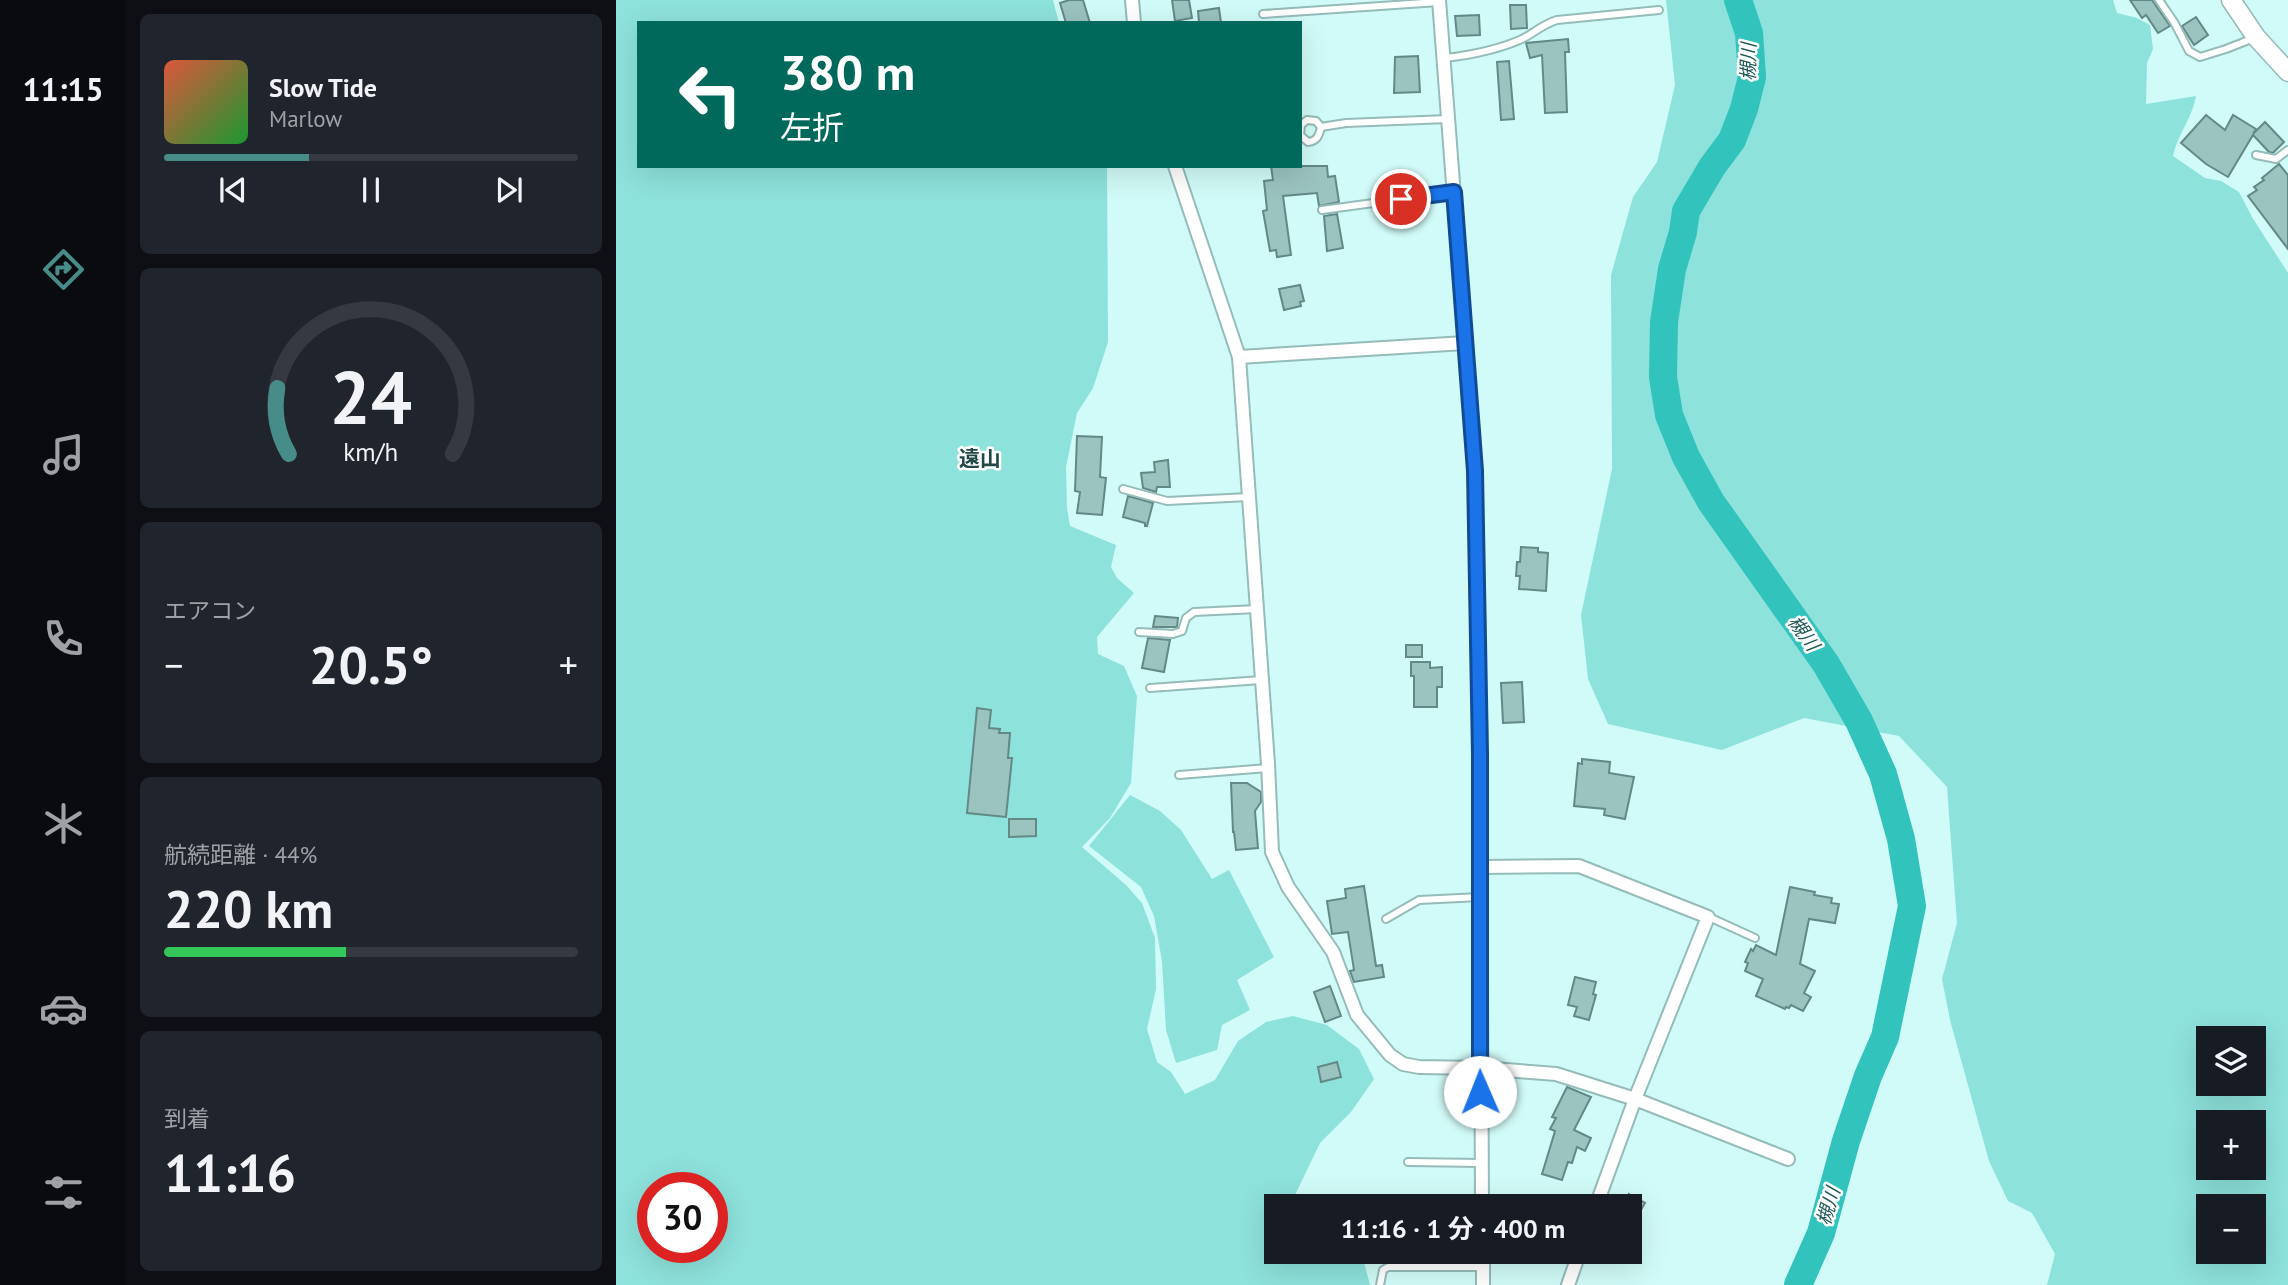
<!DOCTYPE html>
<html lang="ja">
<head>
<meta charset="utf-8">
<style>
	:root { --surface:#171b24; --page:#20242c; --text:#f1f3f6; --muted:#9ea1a6; --line:#363941; --accent:#468d89 }
	body { margin:0; font-family:"PT Sans","Noto Sans JP",sans-serif; background:var(--page); color:var(--text); height:100vh; display:flex; flex-direction:column; font-size:26px; white-space:nowrap }
	* { box-sizing:border-box; margin:0 }
	p { font-size:23px; color:var(--muted) }
	.icon { flex:none; width:38px; height:38px; fill:none; stroke:currentColor; stroke-width:2; stroke-linecap:round; stroke-linejoin:round }
	.map { position:relative; flex:1; overflow:hidden }
	.sheet { display:flex; flex-direction:column; gap:14px; padding:14px; background:#0d0f14; width:490px }
	.sheet>* { flex:none }
	.guide { position:absolute; left:21px; top:21px; width:665px; height:147px; border-radius:0px; box-shadow:0 7px 28px #0002; background:#00695c; color:#fff; overflow:hidden }
	.fabs { position:absolute; left:1580px; top:1026px; display:grid; gap:14px }
	.fabs a { display:grid; place-items:center; width:70px; height:70px; border-radius:0px; background:var(--surface); box-shadow:0 7px 28px #0002; font-size:35px }
	.speed { position:absolute; left:21px; top:1172px; display:flex; gap:14px; font-size:35px; font-weight:700; text-align:center }
	.speed>* { display:grid; place-content:center; width:91px; height:91px; border-radius:50%; background:var(--surface); box-shadow:0 7px 28px #0002; line-height:1 }
	.speed .limit { border:10px solid #d22; background:#fff; color:#111 }
	.pin { position:absolute; display:grid; place-items:center; width:60px; height:60px; color:#fff; margin:-30px; border:4px solid #fff; border-radius:50%; box-shadow:0 2px 7px #0007 }
	.me { position:absolute; width:77px; margin:-38px; rotate:359deg; stroke-linejoin:round; filter:drop-shadow(0 0 5px #0008) }
	.turn { display:flex; align-items:center; gap:24px; height:147px; padding:0 28px; font-size:32px }
	.turn .icon { width:91px; height:91px; stroke-width:2.5 }
	.turn b { display:block; font-size:49px; line-height:60px }
	.big { font-size:52px; font-weight:700; line-height:1.1 }
	.sheet .tile { flex:1; display:flex; flex-direction:column; justify-content:center; gap:10px; min-width:0; padding:0 24px; border-radius:10px; background:var(--page) }
	.sheet .dial { align-items:center; gap:0 }
	.dial svg { height:182px; overflow:visible; fill:none; stroke:var(--line); stroke-width:7; stroke-linecap:round; text-anchor:middle }
	.dial text { fill:var(--text); stroke:none }
	.song { display:flex; align-items:center; gap:21px }
	.cover { width:84px; height:84px; border-radius:10px; background:linear-gradient(135deg,hsl(10 70% 55%),hsl(130 70% 35%)) }
	.played { height:7px; border-radius:4px; background:linear-gradient(90deg,var(--accent) 35%,var(--line) 35%) }
	.keys { display:flex; justify-content:space-around; direction:ltr }
	.heat { display:flex; justify-content:space-between; align-items:center; font-size:38px; direction:ltr }
	.charge { height:10px; border-radius:5px; background:linear-gradient(90deg,#34c759 44%,var(--line) 0) }
	.trip { position:absolute; left:648px; top:1194px; width:378px; height:70px; border-radius:0px; background:var(--surface); box-shadow:0 7px 28px #0002; font-weight:700; line-height:70px; text-align:center }
	main { display:flex; flex:1; min-height:0 }
	.menu { display:flex; flex-direction:column; width:126px; justify-content:space-around; align-items:center; background:#090b0e; color:var(--muted) }
	.menu .icon { width:49px; height:49px }
	.menu .selected { color:var(--accent) }
	.menu b { font-size:32px; color:var(--text) }
	.map>svg:first-child { display:block }
</style>
</head>
<body>
<main>
<nav class="menu">
<b>11:15</b>
<svg class="icon selected" aria-label="directions" viewBox="0 0 24 24"><path d="M12 3l9 9-9 9-9-9zM9 14v-3h6M13 9l2 2-2 2"/></svg>
<svg class="icon" aria-label="music" viewBox="0 0 24 24"><path d="M9 18V5l10-2v13"/><circle cx="6" cy="18" r="3"/><circle cx="16" cy="16" r="3"/></svg>
<svg class="icon" aria-label="phone" viewBox="0 0 24 24"><path d="M5 4h4l2 5-3 2q2 4 5 5l2-3 5 2v4C11 20 4 13 5 4z"/></svg>
<svg class="icon" aria-label="climate" viewBox="0 0 24 24"><path d="M12 3v18M4 7l16 10M4 17L20 7"/></svg>
<svg class="icon" aria-label="car" viewBox="0 0 24 24"><path d="M5 17H2v-5l4-1 3-4h7l3 4 3 1v5h-3M9 17h6M6 11h13"/><circle cx="7" cy="17" r="2"/><circle cx="17" cy="17" r="2"/></svg>
<svg class="icon" aria-label="filters" viewBox="0 0 24 24"><path d="M4 7h16M4 17h16"/><circle cx="9" cy="7" r="2"/><circle cx="15" cy="17" r="2"/></svg>
</nav>
<section class="sheet">
<div class="tile">
<div class="song"><i class="cover"></i><div><b>Slow Tide</b><p>Marlow</p></div></div>
<div class="played"></div>
<div class="keys"><svg class="icon" aria-label="previous" viewBox="0 0 24 24"><path d="M18 5L8 12l10 7zM5 5v14"/></svg><svg class="icon" aria-label="pause" viewBox="0 0 24 24"><path d="M8 5v14M16 5v14"/></svg><svg class="icon" aria-label="next" viewBox="0 0 24 24"><path d="M6 5l10 7-10 7zM19 5v14"/></svg></div>
</div>
<div class="tile dial"><svg viewBox="0 0 100 80">
<path d="M14 69A42 42 0 1 1 86 69"/>
<path d="M14 69A42 42 0 0 1 9 40" stroke="#468d89"/>
<text x="50" y="56" font-size="32" font-weight="700">24</text>
<text x="50" y="72" font-size="11">km/h</text>
</svg></div>
<div class="tile"><p>エアコン</p>
<div class="heat"><a>−</a><b class="big">20.5°</b><a>+</a></div>
</div>
<div class="tile"><p>航続距離 · 44%</p><b class="big">220 km</b><div class="charge"></div></div>
<div class="tile"><p>到着</p><b class="big">11:16</b></div>
</section>
<div class="map">
<svg width="1672" height="1285" viewBox="0 0 1672 1285">
	<rect width="100%" height="100%" fill="#d1fbf8"/>
	<g fill="#8ee2dc" fill-rule="evenodd">
		<path d="M0,0H437L443,23H23V166H491L492,342L477,388L461,413L450,467L451,508L454,526L500,545L495,567L501,578L518,593L481,637L482,654L508,666L521,696L515,783L494,818L466,847L510,885L526,903L539,938L540,989L531,1029L541,1062L555,1072L569,1094L599,1080L622,1041L650,1022L677,1016L711,1025L743,1049L758,1079L735,1112L704,1143L680,1193L681,1206H660V1251H745L754,1285H0ZM37,1188H96V1248H37Z"/>
		<path d="M1050,0H1497L1501,13L1521,18L1534,25L1537,49L1531,63L1530,104L1580,96C1576,119 1562,133 1557,156L1589,178L1605,181L1623,192L1636,217L1672,273V1285H1431L1439,1254L1416,1213L1392,1201L1373,1161L1334,1020L1326,979L1341,923L1331,787L1283,736L1188,718L1106,750L992,724L972,679L965,615L996,469L995,275L1017,197L1041,162L1059,85ZM1592,1038H1638V1083H1592ZM1592,1122H1638V1167H1592ZM1592,1206H1638V1251H1592Z"/>
		<polygon points="514,795 544,811 565,830 596,879 613,870 658,957 621,980 634,1010 606,1025 601,1050 560,1063 550,1030 546,961 538,916 525,887 473,846"/>
	</g>
	<g fill="none" stroke-linecap="round" stroke-linejoin="round">
		<polyline stroke="#32c3bd" stroke-width="28" points="1122,0 1133,33 1136,77 1128,109 1116,140 1096,167 1070,211 1067,232 1056,269 1048,322 1047,377 1053,415 1070,457 1095,502 1210,664 1243,721 1267,774 1285,839 1296,906 1269,1037 1252,1076 1230,1141 1205,1233 1182,1285"/>
	</g>
	<g fill="#9bc3c0" stroke="#638987" stroke-width="2">
		<polygon points="453,0 467,0 474,23 450,23 444,3"/>
		<polygon points="556,0 573,0 576,18 559,21"/>
		<polygon points="1514,0 1536,0 1554,26 1542,33 1530,15 1526,18"/>
		<polygon points="894,5 910,5 911,28 895,29"/>
		<polygon points="603,8 605,23 583,23 582,11"/>
		<polygon points="863,15 864,35 841,36 839,16"/>
		<polygon points="1580,17 1592,35 1578,45 1566,26"/>
		<polygon points="952,39 953,52 949,52 951,112 929,113 926,55 914,58 910,43"/>
		<polygon points="802,56 804,92 778,93 779,57"/>
		<polygon points="893,61 898,119 885,120 881,62"/>
		<polygon points="1590,115 1609,130 1617,115 1640,129 1637,134 1649,122 1668,142 1657,153 1653,152 1637,135 1612,177 1590,164 1565,143"/>
		<polygon points="1663,164 1672,175 1672,249 1632,196 1641,190 1638,187 1648,180 1646,178"/>
		<polygon points="655,166 711,166 712,177 719,176 723,202 703,206 701,193 667,196 675,255 661,257 660,250 654,251 647,211 651,210 648,181 657,180"/>
		<polygon points="721,214 727,248 711,251 708,216"/>
		<polygon points="684,285 688,301 684,302 685,306 668,310 663,289"/>
		<polygon points="461,436 486,437 484,477 490,478 486,515 461,513 464,492 459,491"/>
		<polygon points="552,460 554,487 541,487 540,492 527,488 525,473 539,472 538,462"/>
		<polygon points="512,496 537,503 531,526 529,526 529,523 507,517"/>
		<polygon points="905,547 922,548 922,552 932,553 930,591 903,589 904,576 900,576 901,562 904,562"/>
		<polygon points="539,616 562,618 561,627 537,627"/>
		<polygon points="532,638 554,640 548,672 526,668"/>
		<rect x="790" y="645" width="16" height="12"/>
		<polygon points="795,662 814,662 814,668 826,667 826,687 821,687 821,707 798,707 798,676 795,676"/>
		<polygon points="906,682 908,722 887,723 885,683"/>
		<polygon points="361,708 375,710 373,728 384,729 383,733 394,733 392,758 396,758 390,817 351,813"/>
		<polygon points="966,759 994,762 993,773 1018,777 1009,819 988,815 989,809 958,806 962,763 966,764"/>
		<polygon points="615,783 631,783 645,792 645,802 639,811 642,848 620,850 618,832 617,832"/>
		<polygon points="393,819 420,819 420,836 393,837"/>
		<polygon points="748,886 760,966 766,965 768,977 738,982 734,971 738,970 732,932 716,934 711,901 730,898 729,889"/>
		<polygon points="1174,887 1199,892 1198,895 1216,898 1215,903 1223,904 1219,923 1193,919 1184,964 1199,971 1188,993 1195,997 1187,1011 1175,1005 1173,1008 1170,1007 1169,1009 1140,996 1147,979 1129,971 1132,963 1129,962 1135,949 1137,951 1140,945 1160,955"/>
		<polygon points="959,977 980,982 977,994 980,995 973,1020 958,1016 961,1007 952,1005"/>
		<polygon points="714,986 725,1016 709,1022 698,992"/>
		<polygon points="721,1062 725,1077 705,1082 702,1067"/>
		<polygon points="951,1087 975,1097 958,1130 975,1138 969,1151 961,1147 956,1163 952,1162 946,1180 926,1174 939,1131 934,1129 940,1118 936,1117"/>
		<polygon points="1013,1194 1029,1203 1013,1231"/>
	</g>
	<g fill="none" stroke-linecap="round" stroke-linejoin="round">
		<g stroke="#94bcb9" stroke-width="10">
			<g id="lane">
				<polyline points="1543,0 1558,22 1573,51 1584,57 1610,49 1638,38"/>
				<polyline points="647,14 823,2"/>
				<path d="M829,58C856,55 881,50 906,39C918,33 927,24 941,20L1043,10"/>
				<path d="M705,127C703,136 701,141 692,142L684,135L685,125L691,120L700,121L705,127L730,123L832,119"/>
				<polyline points="1640,155 1660,159 1672,150"/>
				<polyline points="706,210 838,192"/>
				<polyline points="507,489 551,501 633,497"/>
				<polyline points="523,632 557,634 566,631 570,618 578,612 641,609"/>
				<polyline points="534,688 645,680"/>
				<polyline points="563,775 652,768"/>
				<polyline points="1093,917 1139,938"/>
				<polyline points="770,919 803,900 864,897"/>
				<polyline points="792,1162 865,1163"/>
				<polyline points="764,1285 767,1270 772,1267 867,1267"/>
			</g>
		</g>
		<g stroke="#94bcb9" stroke-width="16">
			<g id="street">
				<polyline points="516,0 518,23"/>
				<polyline points="823,0 859,471 864,754 866,1206"/>
				<polyline points="559,166 623,357 652,764 656,852 672,887 717,952 741,1015 774,1055 787,1064 803,1067 864,1068 940,1074 1019,1099 1172,1159"/>
				<polyline points="623,357 849,343"/>
				<polyline points="865,867 963,866 1092,917 1019,1099 980,1206"/>
				<polyline points="867,1251 867,1285"/>
				<polyline points="952,1285 964,1251"/>
			</g>
		</g>
		<g stroke="#94bcb9" stroke-width="21">
			<polyline id="secondary" points="1615,0 1640,37 1672,72"/>
		</g>
		<use href="#lane" stroke="#fff" stroke-width="6"/>
		<use href="#street" stroke="#fff" stroke-width="12"/>
		<use href="#secondary" stroke="#fff" stroke-width="18"/>
	</g>
	<g fill="none" stroke-linecap="round" stroke-linejoin="round">
		<g stroke="#114b97" stroke-width="18">
			<polyline id="route" points="785,199 838,192 859,471 864,754 864,1092"/>
		</g>
		<use href="#route" stroke="#1a73e8" stroke-width="12"/>
	</g>
	<g text-anchor="middle" dominant-baseline="central" stroke-width="5" stroke-linejoin="round" paint-order="stroke">
		<g font-size="19" font-style="italic" fill="#1e5855" stroke="#fff">
			<text transform="translate(1132 62) rotate(-89)">槻川</text>
			<text transform="translate(1188 633) rotate(54)">槻川</text>
			<text transform="translate(1212 1206) rotate(-74)">槻川</text>
		</g>
		<g font-size="21" font-weight="bold" fill="#234946" stroke="#fff">
			<text x="364" y="458">遠山</text>
		</g>
	</g>
</svg>
<div class="fabs">
<a><svg class="icon" aria-label="layers" viewBox="0 0 24 24"><path d="M12 4l9 5-9 5-9-5zM3 14l9 5 9-5"/></svg></a>
<a>+</a>
<a>−</a>
</div>
<div class="speed"><div class="limit">30</div></div>
<div class="pin" style="left:785px;top:199px;background:#d93025"><svg class="icon" aria-label="arrive" viewBox="0 0 24 24"><path d="M6 21V4h12l-3 4 3 4H6"/></svg></div>
<svg class="me" style="left:864px;top:1092px" viewBox="-20 -20 40 40"><circle r="19" fill="#fff"/><path d="M0-13L10 11 0 6-10 11z" fill="#1a73e8"/></svg>
<div class="trip">11:16 · 1 分 · 400 m</div>
<div class="guide">
<div class="turn"><svg class="icon" aria-label="left" viewBox="0 0 24 24"><path d="M17 20v-9H6M10 6l-5 5 5 5"/></svg><div><b>380 m</b>左折</div></div>
</div>
</div>
</main>
</body>
</html>
